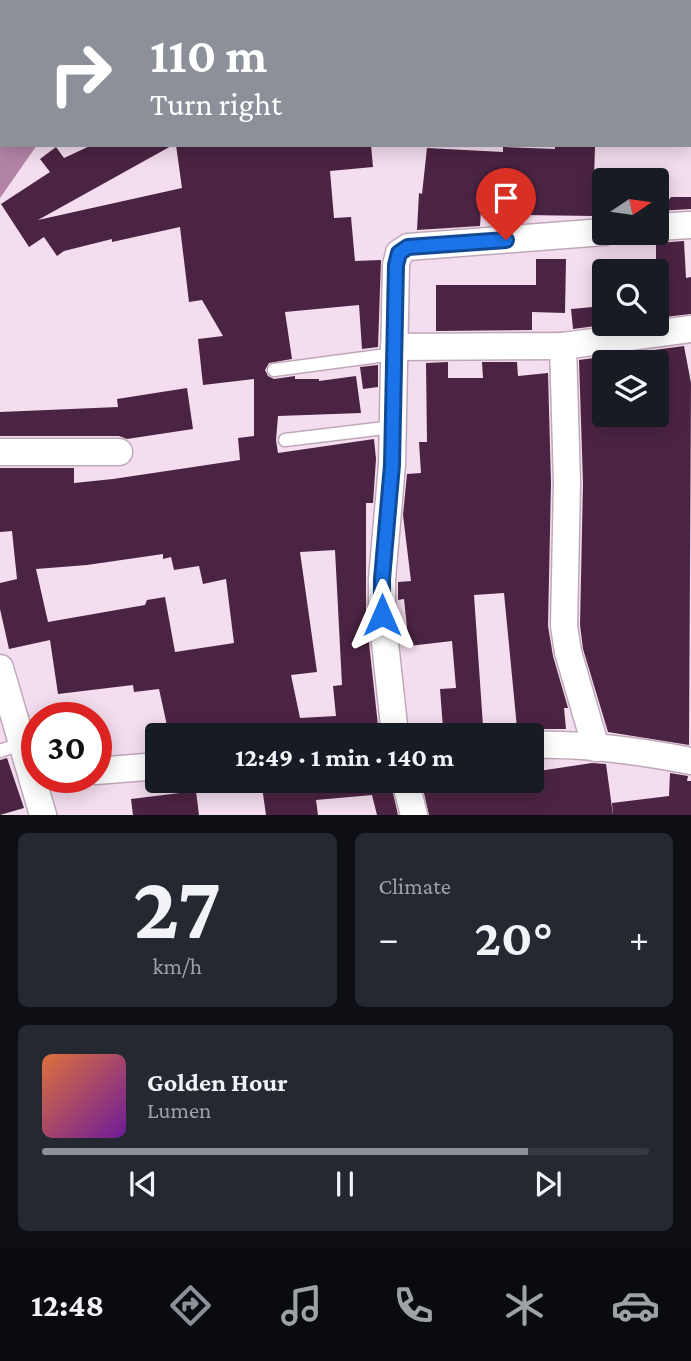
<!DOCTYPE html>
<html lang="en">
<head>
<meta charset="utf-8">
<style>
	:root { --surface:#171b24; --page:#242831; --text:#f1f3f6; --muted:#9ea1a6; --line:#363941; --accent:#8c9099 }
	body { margin:0; font-family:"Crimson Pro",serif; background:var(--page); color:var(--text); height:100vh; display:flex; flex-direction:column; font-size:26px; white-space:nowrap }
	* { box-sizing:border-box; margin:0 }
	p { font-size:23px; color:var(--muted) }
	.icon { flex:none; width:38px; height:38px; fill:none; stroke:currentColor; stroke-width:2; stroke-linecap:round; stroke-linejoin:round }
	.map { position:relative; height:815px; overflow:hidden }
	.side { display:flex; flex-direction:column; gap:18px; padding:18px; background:#0d0f14; flex:1 }
	.side>* { flex:none }
	.banner { position:absolute; left:0px; top:0px; width:691px; height:147px; box-shadow:0 4px 18px #0003; background:#8c9099; color:#fff; overflow:hidden }
	.needle { width:46px; rotate:77deg }
	.tools { position:absolute; left:592px; top:168px; display:grid; gap:14px }
	.tools a { display:grid; place-items:center; width:77px; height:77px; border-radius:7px; background:var(--surface); box-shadow:0 4px 18px #0003; font-size:35px }
	.speed { position:absolute; left:21px; top:702px; display:flex; gap:14px; font-size:35px; font-weight:700; text-align:center }
	.speed>* { display:grid; place-content:center; width:91px; height:91px; border-radius:50%; background:var(--surface); box-shadow:0 4px 18px #0003; line-height:1 }
	.speed .limit { border:10px solid #d22; background:#fff; color:#111 }
	.pin { position:absolute; display:grid; place-items:center; width:60px; height:60px; color:#fff; margin:-72px -30px; border-radius:50% 50% 50% 0; rotate:-45deg; box-shadow:0 0 7px #0007 }
	.pin .icon { rotate:45deg }
	.me { position:absolute; width:77px; margin:-38px; rotate:0deg; stroke-linejoin:round; filter:drop-shadow(0 0 5px #0008) }
	.turn { display:flex; align-items:center; gap:24px; height:147px; padding:0 35px; font-size:32px }
	.turn .icon { width:91px; height:91px; stroke-width:2.5 }
	.turn b { display:block; font-size:49px; line-height:60px }
	.big { font-size:52px; font-weight:700; line-height:1.1 }
	.side .tile { flex:1; display:flex; flex-direction:column; justify-content:center; gap:10px; min-width:0; padding:0 24px; border-radius:10px; background:var(--page) }
	.side .dial { align-items:center; gap:0 }
	.dial b { font-size:91px; line-height:1 }
	.song { display:flex; align-items:center; gap:21px }
	.cover { width:84px; height:84px; border-radius:10px; background:linear-gradient(135deg,hsl(20 70% 55%),hsl(280 70% 35%)) }
	.played { height:7px; border-radius:4px; background:linear-gradient(90deg,var(--accent) 80%,var(--line) 80%) }
	.keys { display:flex; justify-content:space-around; direction:ltr }
	.heat { display:flex; justify-content:space-between; align-items:center; font-size:38px; direction:ltr }
	.side .tiles { flex:1; display:grid; gap:18px; grid-template-columns:1fr 1fr }
	.tile:last-child { grid-column:span 2 }
	.trip { position:absolute; left:145px; top:723px; width:399px; height:70px; border-radius:7px; background:var(--surface); box-shadow:0 4px 18px #0003; font-weight:700; line-height:70px; text-align:center }
	.menu { display:flex; height:112px; justify-content:space-around; align-items:center; background:#090b0e; color:var(--muted) }
	.menu .icon { width:49px; height:49px }
	.menu .selected { color:var(--accent) }
	.menu b { font-size:32px; color:var(--text) }
	.map>svg:first-child { display:block }
</style>
</head>
<body>
<div class="map">
<svg width="691" height="815" viewBox="0 0 691 815">
	<rect width="100%" height="100%" fill="#f4ddee"/>
	<polygon fill="#b484a8" points="0,0 190,0 2,2 2,145 37,145 0,198"/>
	<g fill="#4c2443" fill-rule="evenodd">
		<path d="M92,145H173L38,220L182,188L176,145H371L373,167L330,171L334,218L351,217L355,261L381,260L378,347L362,349L359,305L285,312L292,359L269,363L265,370L268,376L274,379L295,376V379H319V381L356,376L361,413L278,416L276,440L278,453L374,439L376,459L373,503H366V615L379,735H196L194,725L168,730L159,689L134,692L133,685L58,694L50,640L9,649L0,609V583L17,579L12,531L0,532V468H74V483L113,479L240,460L238,438L254,436V379L203,385L198,339L223,336L202,300L189,302L180,227L112,242V239L64,251L57,256L44,237L29,247L1,204L50,172L40,159L56,147L64,158ZM335,550L342,685L333,686L336,716L300,718L291,675L317,672L300,552ZM163,554V559L171,557L174,570L199,566L203,584L226,579L234,643L175,652L165,597L147,600L145,605L48,622L36,569L87,565Z"/>
		<polygon points="555,145 595,145 593,216 524,215 524,212 481,210 480,226 417,230 419,193 422,194 427,148 503,152 503,147 555,149"/>
		<polygon points="671,197 691,197 691,209 656,211 656,200 668,201"/>
		<polygon points="684,241 686,278 691,277 691,314 656,318 656,243"/>
		<polygon points="536,259 566,259 565,313 532,312 532,330 436,331 436,285 536,285"/>
		<polygon points="604,306 604,324 611,324 573,329 571,309"/>
		<path d="M684,346L691,383L689,745L608,732L583,649L580,625L583,483L579,360ZM604,362H656V415H604Z"/>
		<polygon points="448,362 448,378 483,378 482,362 517,362 518,376 548,373 551,483 548,626 553,656 568,708 564,708 566,729 539,729 539,725 517,728 504,593 474,595 483,726 443,728 440,689 456,688 452,641 409,646 404,599 398,600 398,582 411,581 403,515 407,474 421,473 419,442 427,442 426,363"/>
		<polygon points="378,365 378,387 363,389 360,367"/>
		<polygon points="187,388 193,429 127,439 119,436 0,436 0,412 118,407 117,399"/>
		<polygon points="7,758 24,808 0,815 0,760"/>
		<polygon points="592,763 606,764 613,815 429,815 421,780 532,780 532,772"/>
		<polygon points="670,773 688,776 687,781 691,781 691,815 613,815 612,803 669,796"/>
		<polygon points="261,780 390,780 398,815 377,815 372,795 316,800 318,815 266,815"/>
		<polygon points="196,791 199,815 133,815 131,799"/>
	</g>
	<g fill="none" stroke-linecap="round" stroke-linejoin="round">
		<g stroke="#bfa9b9" stroke-width="15">
			<g id="service">
				<polyline points="274,370 394,354"/>
				<polyline points="285,440 393,427"/>
				<polyline points="0,751 22,743"/>
			</g>
		</g>
		<g stroke="#bfa9b9" stroke-width="29">
			<g id="minor">
				<polyline points="656,227 691,225"/>
				<polyline points="563,346 567,483 564,626 568,652 596,748"/>
				<polyline points="394,347 563,346 691,329"/>
				<polyline points="0,452 119,452"/>
				<polyline points="0,668 43,815"/>
				<polyline points="395,735 382,615 382,579 392,465 396,265 399,253 408,247 604,232"/>
				<path d="M532,745C585,743 639,751 691,761"/>
				<polyline points="96,771 158,766"/>
				<polyline points="405,780 414,815"/>
			</g>
		</g>
		<use href="#service" stroke="#fff" stroke-width="12"/>
		<use href="#minor" stroke="#fff" stroke-width="26"/>
	</g>
	<g fill="none" stroke-linecap="round" stroke-linejoin="round">
		<g stroke="#114b97" stroke-width="18">
			<polyline id="route" points="382,615 382,579 392,465 396,265 399,253 408,247 506,240"/>
		</g>
		<use href="#route" stroke="#1a73e8" stroke-width="12"/>
	</g>
</svg>
<div class="tools">
<a><svg class="needle" viewBox="-14 -14 28 28"><path d="M0-13l5 13h-10z" fill="#e53935"/><path d="M0 13l5-13h-10z" fill="#9ea1a6"/></svg></a>
<a><svg class="icon" aria-label="search" viewBox="0 0 24 24"><circle cx="10" cy="10" r="6"/><path d="M15 15l6 6"/></svg></a>
<a><svg class="icon" aria-label="layers" viewBox="0 0 24 24"><path d="M12 4l9 5-9 5-9-5zM3 14l9 5 9-5"/></svg></a>
</div>
<div class="speed"><div class="limit">30</div></div>
<div class="pin" style="left:506px;top:240px;background:#d93025"><svg class="icon" aria-label="arrive" viewBox="0 0 24 24"><path d="M6 21V4h12l-3 4 3 4H6"/></svg></div>
<svg class="me" style="left:382px;top:615px" viewBox="-20 -20 40 40"><path d="M0-17L14 15 0 8-14 15z" fill="#1a73e8" stroke="#fff" stroke-width="4"/></svg>
<div class="trip">12:49 · 1 min · 140 m</div>
<div class="banner">
<div class="turn"><svg class="icon" aria-label="right" viewBox="0 0 24 24"><path d="M7 20v-9h11M14 6l5 5-5 5"/></svg><div><b>110 m</b>Turn right</div></div>
</div>
</div>
<section class="side">
<div class="tiles">
<div class="tile dial"><b>27</b><p>km/h</p></div>
<div class="tile"><p>Climate</p>
<div class="heat"><a>−</a><b class="big">20°</b><a>+</a></div>
</div>
<div class="tile">
<div class="song"><i class="cover"></i><div><b>Golden Hour</b><p>Lumen</p></div></div>
<div class="played"></div>
<div class="keys"><svg class="icon" aria-label="previous" viewBox="0 0 24 24"><path d="M18 5L8 12l10 7zM5 5v14"/></svg><svg class="icon" aria-label="pause" viewBox="0 0 24 24"><path d="M8 5v14M16 5v14"/></svg><svg class="icon" aria-label="next" viewBox="0 0 24 24"><path d="M6 5l10 7-10 7zM19 5v14"/></svg></div>
</div>
</div>
</section>
<nav class="menu">
<b>12:48</b>
<svg class="icon selected" aria-label="directions" viewBox="0 0 24 24"><path d="M12 3l9 9-9 9-9-9zM9 14v-3h6M13 9l2 2-2 2"/></svg>
<svg class="icon" aria-label="music" viewBox="0 0 24 24"><path d="M9 18V5l10-2v13"/><circle cx="6" cy="18" r="3"/><circle cx="16" cy="16" r="3"/></svg>
<svg class="icon" aria-label="phone" viewBox="0 0 24 24"><path d="M5 4h4l2 5-3 2q2 4 5 5l2-3 5 2v4C11 20 4 13 5 4z"/></svg>
<svg class="icon" aria-label="climate" viewBox="0 0 24 24"><path d="M12 3v18M4 7l16 10M4 17L20 7"/></svg>
<svg class="icon" aria-label="car" viewBox="0 0 24 24"><path d="M5 17H2v-5l4-1 3-4h7l3 4 3 1v5h-3M9 17h6M6 11h13"/><circle cx="7" cy="17" r="2"/><circle cx="17" cy="17" r="2"/></svg>
</nav>
</body>
</html>
